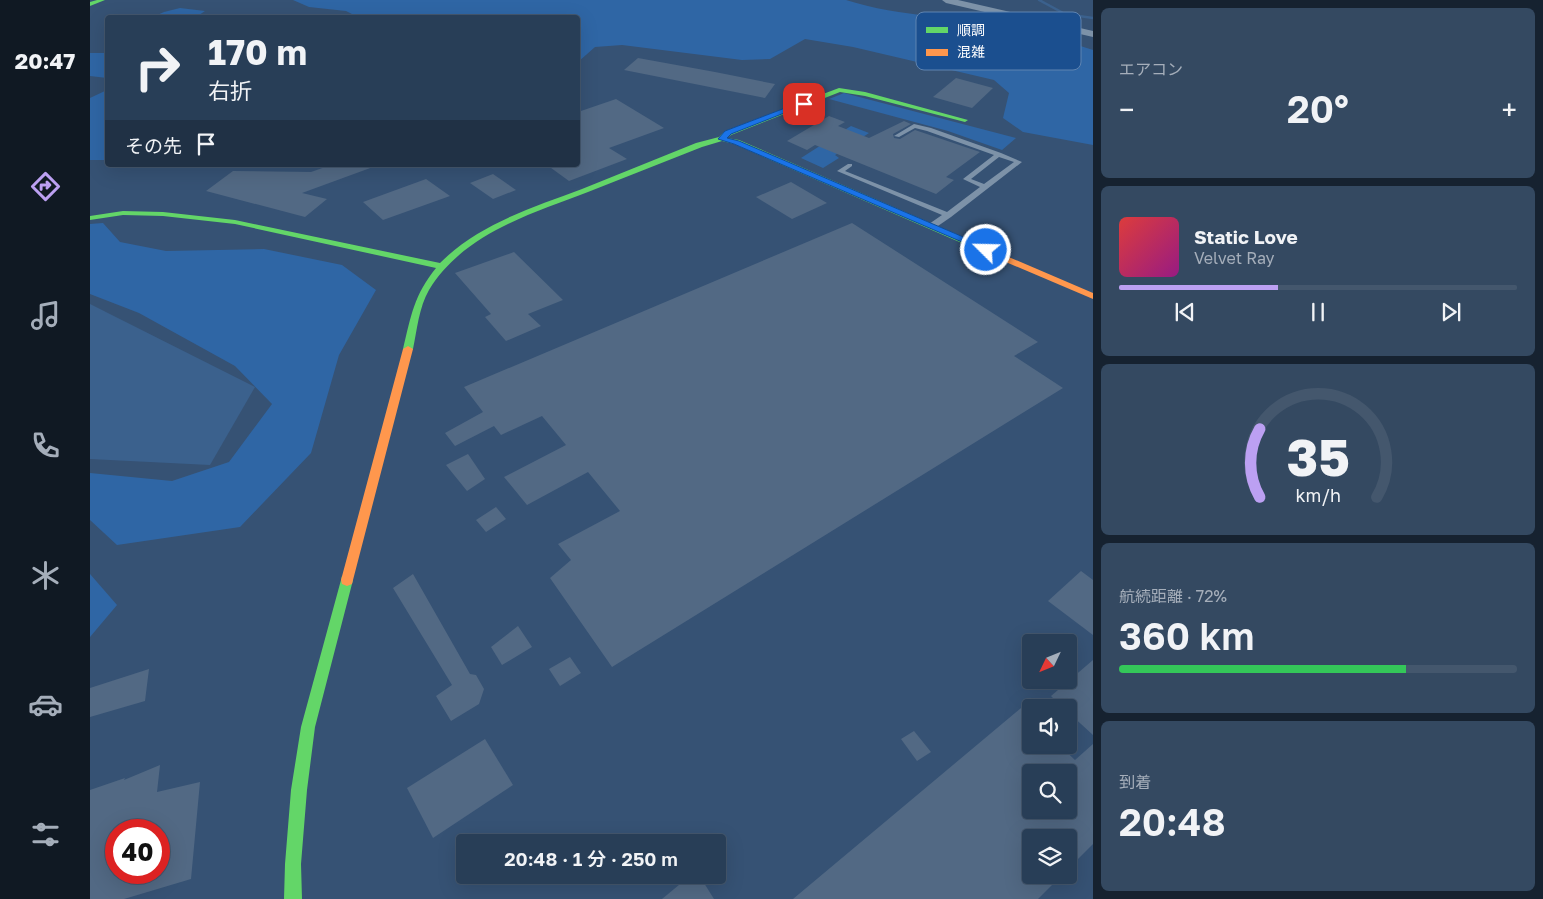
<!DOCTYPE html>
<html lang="ja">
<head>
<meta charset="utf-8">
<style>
	:root { --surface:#283e57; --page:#344961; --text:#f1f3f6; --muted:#a5aeba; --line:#44576d; --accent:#bca0f2 }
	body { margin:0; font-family:"Golos Text","Noto Sans JP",sans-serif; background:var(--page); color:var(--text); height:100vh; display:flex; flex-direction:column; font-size:19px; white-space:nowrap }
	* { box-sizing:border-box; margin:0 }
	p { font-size:16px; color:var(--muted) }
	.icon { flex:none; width:28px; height:28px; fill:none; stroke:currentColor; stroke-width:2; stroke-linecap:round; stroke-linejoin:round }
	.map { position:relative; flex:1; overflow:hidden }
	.details { display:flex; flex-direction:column; gap:8px; padding:8px; background:#162230; width:450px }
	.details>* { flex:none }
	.guide { position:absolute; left:15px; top:15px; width:475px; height:152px; border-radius:5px; box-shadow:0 5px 20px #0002,0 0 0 1px var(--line); background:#283e57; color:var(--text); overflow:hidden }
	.needle { width:32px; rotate:227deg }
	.tools { position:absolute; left:932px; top:634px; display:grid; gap:10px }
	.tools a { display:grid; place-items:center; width:55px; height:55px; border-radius:5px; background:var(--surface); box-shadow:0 5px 20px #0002,0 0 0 1px var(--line); font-size:25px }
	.speed { position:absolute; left:15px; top:819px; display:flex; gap:10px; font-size:25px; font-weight:700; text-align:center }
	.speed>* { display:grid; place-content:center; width:65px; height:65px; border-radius:50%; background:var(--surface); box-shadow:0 5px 20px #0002,0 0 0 1px var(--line); line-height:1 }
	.speed .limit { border:8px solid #d22; background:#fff; color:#111 }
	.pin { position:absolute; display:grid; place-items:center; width:42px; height:42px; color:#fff; margin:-21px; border-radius:10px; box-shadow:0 2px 8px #0006 }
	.me { position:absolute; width:55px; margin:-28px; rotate:293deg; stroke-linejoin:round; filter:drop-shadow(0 0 4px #0008) }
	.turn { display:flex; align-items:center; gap:18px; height:105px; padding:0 20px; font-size:22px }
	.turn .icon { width:65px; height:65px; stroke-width:2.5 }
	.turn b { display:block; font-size:35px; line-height:42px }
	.then { display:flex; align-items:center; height:48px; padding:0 20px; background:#0003; gap:10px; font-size:19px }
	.big { font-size:38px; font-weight:600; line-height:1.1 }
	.details .card { flex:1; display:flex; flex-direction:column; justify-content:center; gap:8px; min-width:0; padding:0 18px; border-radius:8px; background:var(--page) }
	.details .dial { align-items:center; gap:0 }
	.dial svg { height:130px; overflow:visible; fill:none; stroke:var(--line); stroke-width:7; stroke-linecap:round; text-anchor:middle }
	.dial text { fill:var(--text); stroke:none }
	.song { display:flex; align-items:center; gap:15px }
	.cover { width:60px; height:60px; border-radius:8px; background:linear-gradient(135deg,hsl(0 70% 55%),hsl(310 70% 35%)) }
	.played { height:5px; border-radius:2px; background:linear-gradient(90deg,var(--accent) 40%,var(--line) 40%) }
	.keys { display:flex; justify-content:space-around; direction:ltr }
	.heat { display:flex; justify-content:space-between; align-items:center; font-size:28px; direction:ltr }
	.charge { height:8px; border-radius:4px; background:linear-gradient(90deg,#34c759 72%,var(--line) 0) }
	.trip { position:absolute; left:366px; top:834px; width:270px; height:50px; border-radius:5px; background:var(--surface); box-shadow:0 5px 20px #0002,0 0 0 1px var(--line); font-weight:600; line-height:50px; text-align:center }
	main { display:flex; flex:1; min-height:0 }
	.tabs { display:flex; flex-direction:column; width:90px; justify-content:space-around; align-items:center; background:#101923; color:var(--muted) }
	.tabs .icon { width:35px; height:35px }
	.tabs .active { color:var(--accent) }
	.tabs b { font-size:22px; color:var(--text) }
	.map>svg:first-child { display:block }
</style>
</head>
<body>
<main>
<nav class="tabs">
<b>20:47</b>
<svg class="icon active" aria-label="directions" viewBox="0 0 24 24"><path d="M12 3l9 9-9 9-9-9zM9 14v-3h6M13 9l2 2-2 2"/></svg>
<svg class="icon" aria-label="music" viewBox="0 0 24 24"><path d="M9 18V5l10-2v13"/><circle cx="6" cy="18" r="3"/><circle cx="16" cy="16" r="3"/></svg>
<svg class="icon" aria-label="phone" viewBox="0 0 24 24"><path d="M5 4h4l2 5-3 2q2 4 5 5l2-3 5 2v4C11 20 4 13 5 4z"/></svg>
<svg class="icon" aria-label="climate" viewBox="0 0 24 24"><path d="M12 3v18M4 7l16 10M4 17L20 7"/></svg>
<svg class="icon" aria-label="car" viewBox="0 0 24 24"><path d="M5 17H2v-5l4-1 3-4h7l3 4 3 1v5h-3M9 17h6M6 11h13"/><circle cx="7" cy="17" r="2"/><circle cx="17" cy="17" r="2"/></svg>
<svg class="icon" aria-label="filters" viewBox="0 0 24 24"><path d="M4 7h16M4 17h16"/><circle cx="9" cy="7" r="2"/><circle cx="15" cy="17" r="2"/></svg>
</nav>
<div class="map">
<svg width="1003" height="899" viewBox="0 0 1003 899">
	<rect width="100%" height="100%" fill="#365274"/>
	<g fill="#2f66a5">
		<path d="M203,0H756C815,19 880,16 941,30C962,35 982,44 1003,50V145L933,132L913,118L919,93L904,80L763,47L715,39L680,59L652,60L532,45L505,47L488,62V18L268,17L256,11L219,7Z"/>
		<polygon points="90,8 115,11 106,17 63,17 74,12"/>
		<polygon points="0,53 17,53 17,78 0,76"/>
		<polygon points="17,90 17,160 0,160 0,98"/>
		<polygon points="754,93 926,138 912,150 858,131 739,99"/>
		<polygon points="761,126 779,133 745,155 749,158 733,168 711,158"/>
		<polygon points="13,223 30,242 76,251 174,249 252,265 286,290 249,355 221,453 150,527 27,545 0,520 0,473 82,481 139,462 182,404 145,366 49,313 0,294 0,224"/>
		<polygon points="0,574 27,605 0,637"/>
	</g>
	<polygon fill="#3b618d" points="0,304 165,387 120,465 0,459"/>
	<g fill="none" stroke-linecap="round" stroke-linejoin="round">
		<polyline stroke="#3b618d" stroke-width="2.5" points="949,0 975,14 1003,18"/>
	</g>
	<g fill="#526984" fill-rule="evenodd">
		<polygon points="548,58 625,72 685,84 675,98 534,70"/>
		<polygon points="866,78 903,88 882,108 843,97"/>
		<polygon points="526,99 574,128 519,148 537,159 479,181 457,165 488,165 488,112"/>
		<polygon points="739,116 755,122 748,126 779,138 814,121 821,124 803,134 804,138 810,139 825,130 890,152 856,177 864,180 846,194 725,145 717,150 697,141"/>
		<polygon points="241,165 283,165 283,167 212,193 237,199 215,217 116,191 143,171 221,172"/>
		<polygon points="403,174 426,190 403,199 380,183"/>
		<polygon points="336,179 360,196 293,220 273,202"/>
		<polygon points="701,182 737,203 702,219 666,197"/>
		<polygon points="762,223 948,342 924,356 973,388 522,667 460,578 481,560 468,544 530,511 498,472 437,505 414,477 476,445 452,416 411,435 404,426 365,446 355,433 393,412 374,387"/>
		<polygon points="424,252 473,300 438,314 451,326 416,341 395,317 401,314 365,273"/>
		<polygon points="378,454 395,479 377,491 356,465"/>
		<polygon points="406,507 416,519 396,532 386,520"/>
		<polygon points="991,571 1003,580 1003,635 958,601"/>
		<polygon points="323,574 380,674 386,675 394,689 389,704 361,721 346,696 362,685 303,588"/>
		<polygon points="428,626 442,647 412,665 401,647"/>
		<polygon points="480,657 491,673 470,686 459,669"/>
		<polygon points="1003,660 1003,735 979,713 979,708 973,708 961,696"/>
		<polygon points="59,669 55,701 0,717 0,688"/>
		<path d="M931,708L941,718V745H969L985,760L1003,744V844L979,868V838H941V875H972L948,899H703ZM941,772H979V810H941Z"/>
		<polygon points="824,731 841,752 827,761 811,739"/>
		<polygon points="395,739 423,785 343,838 317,788"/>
		<path d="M70,765L67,792L110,782L101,879L34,899H0V790L35,778L34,780ZM26,830H69V872H26Z"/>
		<polygon points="601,875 609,875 624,899 572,899"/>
	</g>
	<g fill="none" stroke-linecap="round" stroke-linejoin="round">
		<path fill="#7d92a8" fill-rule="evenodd" d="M824,124L841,128L911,153L932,162L861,217L845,228H839V224L852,215L747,171L758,164H762V166L755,171L857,212L890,187L873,179L904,155L837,131L825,128L809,137L804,136ZM909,157L924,162L894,184L881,179Z"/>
		<polygon fill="#7d92a8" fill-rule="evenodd" points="852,0 868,0 1003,31 1003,37 856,3"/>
		<g fill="#63d668" fill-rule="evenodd">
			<polygon points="7,0 15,0 0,6 0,2"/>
			<path d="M749,88L775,92L878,120L875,122L775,96L750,92L641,135L637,138L649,140L903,250V254H897L644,144L632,141L612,147C574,162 536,177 498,192C440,214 373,234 339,290C329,307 327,330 323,349L318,352L313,349C321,316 324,295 346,268L145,224L73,216L33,215L0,220V216L33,211L73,212L145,220L350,263C389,224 441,208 492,189C530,174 568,158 606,143L629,137L635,131Z"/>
			<polygon points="257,574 262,576 263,580 225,727 217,790 211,864 212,899 194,899 195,864 201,790 211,727 251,580 252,576"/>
		</g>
		<g fill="#ff974d" fill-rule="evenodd">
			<polygon points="900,249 1003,293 1003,299 897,254 896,252"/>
			<polygon points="318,346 323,349 263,580 262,584 257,586 252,584 251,580 313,349"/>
		</g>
	</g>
	<polygon fill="#1a73e8" stroke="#114b97" points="711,102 717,104 641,134 637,138 649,141 899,248 899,251 893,251 644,144 628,139 635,131"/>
	<rect x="826" y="12" width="165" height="58" rx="8" fill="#1b4f8f" stroke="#5f84b1" stroke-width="1"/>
	<rect x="836" y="27" width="22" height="6" fill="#63d668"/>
	<rect x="836" y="49" width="22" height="7" fill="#ff974d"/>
	<g font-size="14" fill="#fff">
		<text x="867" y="35">順調</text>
		<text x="867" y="57">混雑</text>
	</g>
</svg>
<div class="tools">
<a><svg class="needle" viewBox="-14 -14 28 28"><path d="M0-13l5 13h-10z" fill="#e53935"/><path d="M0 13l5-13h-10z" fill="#a5aeba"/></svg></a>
<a><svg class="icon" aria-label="sound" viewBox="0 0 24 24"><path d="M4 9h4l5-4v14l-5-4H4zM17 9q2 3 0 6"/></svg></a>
<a><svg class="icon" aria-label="search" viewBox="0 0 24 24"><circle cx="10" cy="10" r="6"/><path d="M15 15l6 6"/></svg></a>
<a><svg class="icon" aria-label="layers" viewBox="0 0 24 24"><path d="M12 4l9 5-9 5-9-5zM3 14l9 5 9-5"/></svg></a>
</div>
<div class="speed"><div class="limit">40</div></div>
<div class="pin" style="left:714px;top:104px;background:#d93025"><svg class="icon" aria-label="arrive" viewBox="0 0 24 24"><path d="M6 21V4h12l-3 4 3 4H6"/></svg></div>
<svg class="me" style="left:896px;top:250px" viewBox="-20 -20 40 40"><circle r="17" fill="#1a73e8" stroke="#fff" stroke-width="3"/><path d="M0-11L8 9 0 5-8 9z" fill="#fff"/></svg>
<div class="trip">20:48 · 1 分 · 250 m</div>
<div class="guide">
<div class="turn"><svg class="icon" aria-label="right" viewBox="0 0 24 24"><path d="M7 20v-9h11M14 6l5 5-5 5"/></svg><div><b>170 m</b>右折</div></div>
<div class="then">その先<svg class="icon" aria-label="arrive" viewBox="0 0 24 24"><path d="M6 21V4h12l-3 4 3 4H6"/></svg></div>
</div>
</div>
<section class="details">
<div class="card"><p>エアコン</p>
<div class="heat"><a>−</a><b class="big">20°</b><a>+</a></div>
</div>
<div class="card">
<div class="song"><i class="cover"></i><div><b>Static Love</b><p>Velvet Ray</p></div></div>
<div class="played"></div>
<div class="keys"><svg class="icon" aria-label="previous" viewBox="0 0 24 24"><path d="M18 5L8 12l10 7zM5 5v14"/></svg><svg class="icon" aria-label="pause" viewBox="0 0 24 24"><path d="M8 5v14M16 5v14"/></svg><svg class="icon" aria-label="next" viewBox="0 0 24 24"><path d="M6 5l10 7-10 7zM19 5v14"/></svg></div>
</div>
<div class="card dial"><svg viewBox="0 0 100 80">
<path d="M14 69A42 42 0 1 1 86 69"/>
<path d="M14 69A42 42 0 0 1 14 27" stroke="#bca0f2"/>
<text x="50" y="56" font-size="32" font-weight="700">35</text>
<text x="50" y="72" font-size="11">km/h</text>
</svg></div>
<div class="card"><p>航続距離 · 72%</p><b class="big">360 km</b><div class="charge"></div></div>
<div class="card"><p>到着</p><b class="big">20:48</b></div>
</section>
</main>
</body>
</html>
